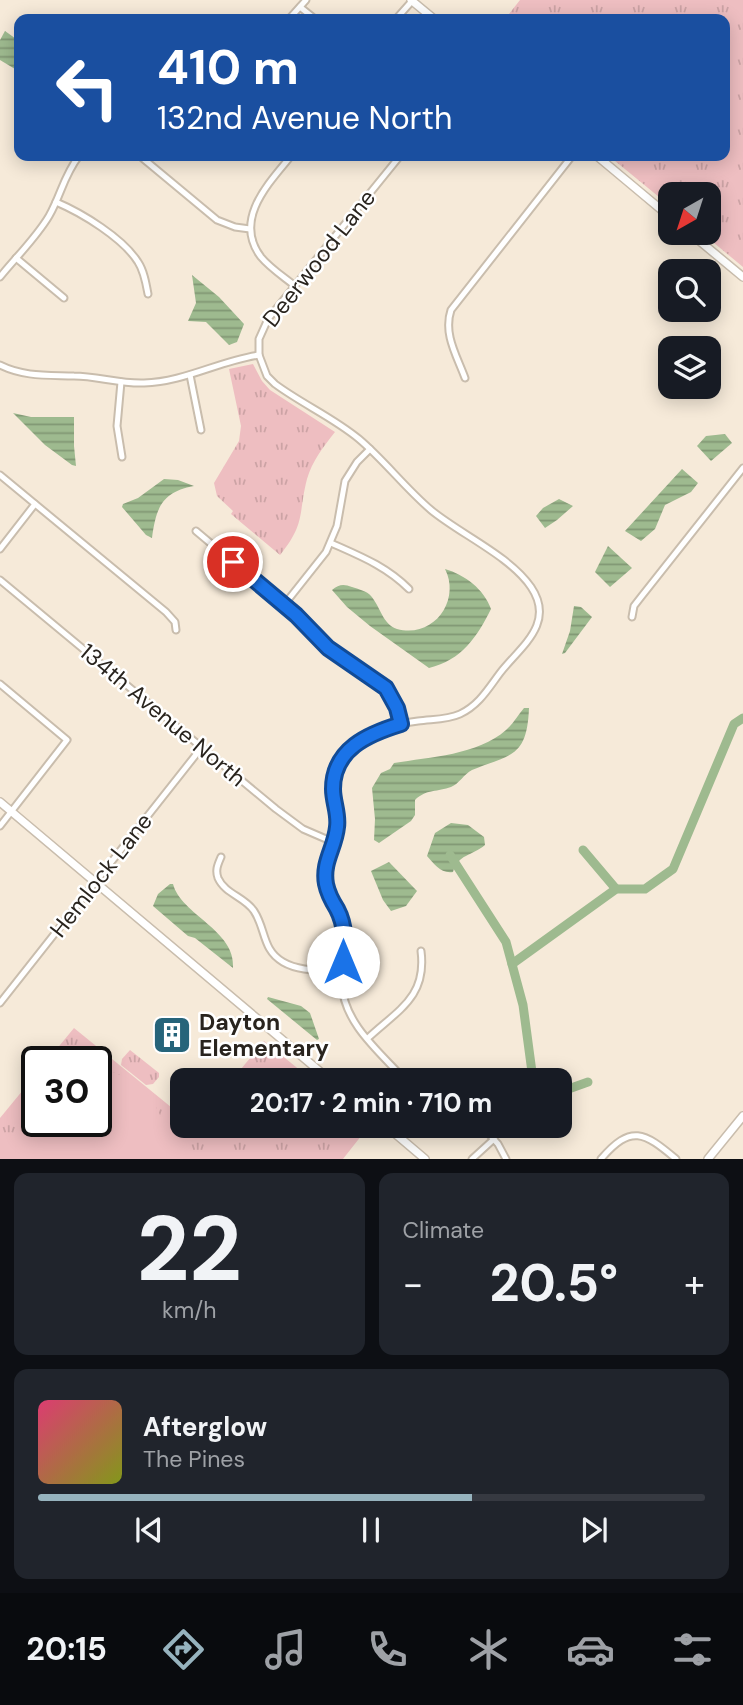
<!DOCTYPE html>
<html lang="en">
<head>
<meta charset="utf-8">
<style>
	:root { --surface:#171b24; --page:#20242c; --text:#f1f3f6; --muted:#9ea1a6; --line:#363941; --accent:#96b3be }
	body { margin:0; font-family:"DM Sans",sans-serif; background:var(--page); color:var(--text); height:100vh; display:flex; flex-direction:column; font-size:26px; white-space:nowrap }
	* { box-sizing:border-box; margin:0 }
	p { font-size:23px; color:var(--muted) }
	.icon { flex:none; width:38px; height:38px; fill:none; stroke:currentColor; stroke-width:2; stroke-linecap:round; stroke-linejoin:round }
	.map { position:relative; height:1159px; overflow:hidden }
	.panel { display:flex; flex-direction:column; gap:14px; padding:14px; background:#0d0f14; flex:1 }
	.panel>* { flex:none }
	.banner { position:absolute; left:14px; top:14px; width:716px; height:147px; border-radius:14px; box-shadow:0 4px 18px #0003; background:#1a4fa0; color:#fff; overflow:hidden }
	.needle { width:46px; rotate:219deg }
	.fabs { position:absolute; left:658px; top:182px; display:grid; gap:14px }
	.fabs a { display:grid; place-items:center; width:63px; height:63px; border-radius:14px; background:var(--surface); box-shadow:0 4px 18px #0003; font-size:35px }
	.speed { position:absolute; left:21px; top:1046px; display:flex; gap:14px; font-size:35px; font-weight:700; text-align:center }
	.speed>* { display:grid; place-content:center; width:91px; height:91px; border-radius:50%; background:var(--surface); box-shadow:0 4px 18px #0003; line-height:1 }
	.speed .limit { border:4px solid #111; border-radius:10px; background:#fff; color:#111 }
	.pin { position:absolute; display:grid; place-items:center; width:60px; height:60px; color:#fff; margin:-30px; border:4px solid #fff; border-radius:50%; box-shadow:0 2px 7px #0007 }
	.me { position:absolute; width:77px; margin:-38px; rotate:0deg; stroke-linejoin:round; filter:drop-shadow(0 0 5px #0008) }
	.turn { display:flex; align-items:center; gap:24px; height:147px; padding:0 28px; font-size:32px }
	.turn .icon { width:91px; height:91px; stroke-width:2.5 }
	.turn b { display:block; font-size:49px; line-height:60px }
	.big { font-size:52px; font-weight:700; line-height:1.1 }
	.panel .card { flex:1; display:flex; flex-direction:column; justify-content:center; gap:10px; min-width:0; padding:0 24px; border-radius:14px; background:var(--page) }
	.panel .dial { align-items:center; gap:0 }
	.dial b { font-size:91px; line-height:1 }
	.song { display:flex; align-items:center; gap:21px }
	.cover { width:84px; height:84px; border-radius:10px; background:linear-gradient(135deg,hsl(340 70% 55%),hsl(70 70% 35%)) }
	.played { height:7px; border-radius:4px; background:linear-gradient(90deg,var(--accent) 65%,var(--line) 65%) }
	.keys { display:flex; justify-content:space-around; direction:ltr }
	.heat { display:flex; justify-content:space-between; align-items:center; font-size:38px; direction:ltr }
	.panel .tiles { flex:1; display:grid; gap:14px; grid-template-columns:1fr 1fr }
	.card:last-child { grid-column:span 2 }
	.trip { position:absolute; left:170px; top:1068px; width:402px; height:70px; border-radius:14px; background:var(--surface); box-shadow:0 4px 18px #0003; font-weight:700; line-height:70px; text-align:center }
	.tabs { display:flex; height:112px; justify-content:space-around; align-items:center; background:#090b0e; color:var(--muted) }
	.tabs .icon { width:49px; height:49px }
	.tabs .active { color:var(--accent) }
	.tabs b { font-size:32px; color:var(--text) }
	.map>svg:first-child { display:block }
</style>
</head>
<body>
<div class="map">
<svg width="743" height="1159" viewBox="0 0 743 1159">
	<defs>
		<pattern id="grass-tufts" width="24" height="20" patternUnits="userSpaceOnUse" patternTransform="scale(1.75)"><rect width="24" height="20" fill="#eebec1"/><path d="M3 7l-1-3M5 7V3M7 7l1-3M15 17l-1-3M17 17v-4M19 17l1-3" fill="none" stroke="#cca3a5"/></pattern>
		<pattern id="water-rules" width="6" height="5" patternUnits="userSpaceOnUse" patternTransform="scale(1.75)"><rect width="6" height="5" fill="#9eba8f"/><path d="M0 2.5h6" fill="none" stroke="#819774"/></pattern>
	</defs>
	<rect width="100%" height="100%" fill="#f6ead9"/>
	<g fill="url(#grass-tufts)">
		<polygon points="520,0 743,0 743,267 702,233 709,233 709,194 670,194 670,206 609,156 724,156 724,19 505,19"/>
		<path d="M253,364L262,381L270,390L335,432C324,446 312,461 307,479C298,514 306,523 280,555L231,514L233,511L217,496L214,483L239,441L241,426L229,369Z"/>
		<polygon points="74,1028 182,1116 182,1125 369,1126 343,1159 0,1159 0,1118 37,1073 37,1122 96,1122 96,1062 46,1062"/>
		<polygon points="264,1041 312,1080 232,1080"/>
		<polygon points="130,1050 159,1073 159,1077 153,1084 146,1085 121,1065 122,1059"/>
	</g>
	<path fill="#eebec1" d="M96,1069C142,1073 172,1114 166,1159H16C13,1135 18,1109 37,1092V1122H96Z"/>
	<g fill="url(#water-rules)">
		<polygon points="5,31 19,41 19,69 15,69 0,60 0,40"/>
		<polygon points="192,275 219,297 244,324 237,342 229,345 206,322 188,321 196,303"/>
		<polygon points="13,413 31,417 74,417 74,446 76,466 72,465 45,445"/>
		<polygon points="725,434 732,443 711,461 697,446 706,436"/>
		<polygon points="682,469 698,483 691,492 665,505 655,529 641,541 625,531"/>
		<path d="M164,479L178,480L194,486C161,492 156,509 152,538L146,535L122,507L123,504L138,498Z"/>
		<polygon points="559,499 573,506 557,520 545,528 536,516 543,508"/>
		<polygon points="608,546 632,568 610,587 595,572"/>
		<path d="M445,569C465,575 484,589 491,609C477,637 462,660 429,668L370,626L347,607L332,590C339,584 344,584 352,587C358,589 367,591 371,596C380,606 383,625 397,629C434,639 461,600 445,569Z"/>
		<polygon points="574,606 581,607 592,617 565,653 562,654 570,631"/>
		<path d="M524,708H529C527,758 511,754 472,770C464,774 459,784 451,787C438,792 426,789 415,800V815L411,821L379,843L374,840L375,819L372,788L381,773L390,769L394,763C430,757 478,755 506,730C513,724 518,715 524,708Z"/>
		<path d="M451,823L468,825L484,837L485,845C472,856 458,854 453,872C441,874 434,864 427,856L435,833Z"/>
		<polygon points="389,862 417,891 406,906 391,911 383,900 371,871"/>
		<path d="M170,884H173C181,915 236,930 233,968L195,938L188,936L153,906L158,894Z"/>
		<polygon points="268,997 301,1006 310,1013 319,1039 317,1040 267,999"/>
	</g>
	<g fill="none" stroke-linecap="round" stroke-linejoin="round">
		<g stroke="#9eba8f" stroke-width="9">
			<polyline points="583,850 616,889"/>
			<polyline points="450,855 506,942 523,1005 532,1072 539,1080"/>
			<polyline points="512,964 616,889 645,889 673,869 734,724 743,718"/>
			<polyline points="560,1092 588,1082"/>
		</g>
		<g stroke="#c9bdad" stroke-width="9">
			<g id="street">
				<polyline points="300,7 315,19"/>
				<polyline points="289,19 306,0"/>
				<polyline points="396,19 412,1"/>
				<polyline points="140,156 217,220 235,227 250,229"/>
				<path d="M291,156C268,184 233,220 261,257C270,268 284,277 295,286"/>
				<path d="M56,202C82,213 123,238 138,262C144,271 146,283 148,294"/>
				<polyline points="16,258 64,298"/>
				<path d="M0,277C16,257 36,238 49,216C61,195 64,175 79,156"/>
				<path d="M259,355L267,376L275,384C302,404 334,418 359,439C385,461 405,488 431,510C460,534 510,556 531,587C556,624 520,647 500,673C488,689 479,705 460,714C447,720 432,719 418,721C394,724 363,733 347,752C322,781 341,798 337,827C335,847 322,862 326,883C328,898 338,908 342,922C349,943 341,964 342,985C344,1024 381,1053 405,1080"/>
				<path d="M0,365C24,377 48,375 74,376C97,376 120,384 144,383C184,382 219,361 259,355V339L268,319L400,156"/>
				<polyline points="190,375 201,430"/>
				<path d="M465,378C457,356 443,334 451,310L572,156"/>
				<polyline points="121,382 117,426 122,457"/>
				<polyline points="0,475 166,612 175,622 176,630"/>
				<polyline points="196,531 296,615 328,648 386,688 397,708 401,724"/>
				<path d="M331,543C360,556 386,566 409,589"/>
				<polyline points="0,549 35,504"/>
				<polyline points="0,580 276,809 303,829 333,842"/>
				<polyline points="284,605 326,552 337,526 345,481 357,462 370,449"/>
				<polyline points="632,617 634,606 641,597 743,468"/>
				<polyline points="0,684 67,740 0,826"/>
				<path d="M221,857C218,864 215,870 218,878C225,894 245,897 254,911C266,929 262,950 283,962C300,972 324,970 343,972"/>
				<polyline points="0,1003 202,747"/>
				<path d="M368,1038C398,1010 427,997 421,951"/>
				<polyline points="481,1125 498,1144 506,1159"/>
				<polyline points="472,1159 494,1139"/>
				<path d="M601,1159C631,1124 644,1132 676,1159"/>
			</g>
		</g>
		<g stroke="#c9bdad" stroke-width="10">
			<g id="secondary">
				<polyline points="411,0 434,19"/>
				<polyline points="597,156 670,217"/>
				<polyline points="690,233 743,277"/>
				<polyline points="0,802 330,1080"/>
				<polyline points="385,1125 425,1159"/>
				<polyline points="708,1159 743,1116"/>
			</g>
		</g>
		<use href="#street" stroke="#fff" stroke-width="5"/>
		<use href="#secondary" stroke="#fff" stroke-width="7"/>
	</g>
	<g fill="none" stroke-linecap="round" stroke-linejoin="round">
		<g stroke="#114b97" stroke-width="18">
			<path id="route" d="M233,562L296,615L328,648L386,688L397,708L401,724C368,734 333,749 333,789C333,802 339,814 337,827C335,848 322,862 326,884C328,894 332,901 337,909C346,926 345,943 343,962"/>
		</g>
		<use href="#route" stroke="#1a73e8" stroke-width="12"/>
	</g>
	<defs>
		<g id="building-square" transform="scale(2.0125)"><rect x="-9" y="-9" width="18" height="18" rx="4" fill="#26647a" stroke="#fff"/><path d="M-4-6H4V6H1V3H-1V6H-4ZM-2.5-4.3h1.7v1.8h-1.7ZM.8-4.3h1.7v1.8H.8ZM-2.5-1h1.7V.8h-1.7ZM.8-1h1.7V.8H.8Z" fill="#fff"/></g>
	</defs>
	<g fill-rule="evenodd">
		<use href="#building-square" x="172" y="1035"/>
	</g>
	<g text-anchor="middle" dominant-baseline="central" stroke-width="5" stroke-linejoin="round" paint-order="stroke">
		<g font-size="23" fill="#29241e" stroke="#fff">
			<text transform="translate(319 258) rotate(-52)">Deerwood Lane</text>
			<text transform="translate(163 715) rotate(40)">134th Avenue North</text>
			<text transform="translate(101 875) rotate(-52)">Hemlock Lane</text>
		</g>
		<g font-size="23" font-weight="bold" fill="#29241e" stroke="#fff" text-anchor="start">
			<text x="199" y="1022">Dayton<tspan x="199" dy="26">Elementary</tspan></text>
		</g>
	</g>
</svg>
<div class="fabs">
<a><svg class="needle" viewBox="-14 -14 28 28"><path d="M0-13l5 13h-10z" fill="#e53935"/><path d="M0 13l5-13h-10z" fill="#9ea1a6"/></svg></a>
<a><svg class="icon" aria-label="search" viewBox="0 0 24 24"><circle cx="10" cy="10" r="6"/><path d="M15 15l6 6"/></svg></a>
<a><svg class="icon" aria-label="layers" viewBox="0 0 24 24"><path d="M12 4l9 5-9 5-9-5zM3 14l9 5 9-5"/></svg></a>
</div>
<div class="speed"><div class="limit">30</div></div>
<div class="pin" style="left:233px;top:562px;background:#d93025"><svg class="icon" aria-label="arrive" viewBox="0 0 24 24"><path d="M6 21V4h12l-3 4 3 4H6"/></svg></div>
<svg class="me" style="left:343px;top:962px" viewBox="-20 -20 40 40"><circle r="19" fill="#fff"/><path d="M0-13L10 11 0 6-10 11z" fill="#1a73e8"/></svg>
<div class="trip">20:17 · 2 min · 710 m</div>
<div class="banner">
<div class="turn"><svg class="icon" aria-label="left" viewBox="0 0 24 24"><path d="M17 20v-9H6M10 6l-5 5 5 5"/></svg><div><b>410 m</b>132nd Avenue North</div></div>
</div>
</div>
<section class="panel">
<div class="tiles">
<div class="card dial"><b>22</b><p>km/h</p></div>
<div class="card"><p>Climate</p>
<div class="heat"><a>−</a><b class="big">20.5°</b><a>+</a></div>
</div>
<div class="card">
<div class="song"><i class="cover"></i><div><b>Afterglow</b><p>The Pines</p></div></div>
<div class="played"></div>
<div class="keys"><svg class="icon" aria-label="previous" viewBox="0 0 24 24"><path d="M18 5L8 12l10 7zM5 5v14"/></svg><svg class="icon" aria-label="pause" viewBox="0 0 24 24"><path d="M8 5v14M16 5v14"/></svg><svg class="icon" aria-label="next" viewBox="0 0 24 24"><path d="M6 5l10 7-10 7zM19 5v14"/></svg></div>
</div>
</div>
</section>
<nav class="tabs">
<b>20:15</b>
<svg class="icon active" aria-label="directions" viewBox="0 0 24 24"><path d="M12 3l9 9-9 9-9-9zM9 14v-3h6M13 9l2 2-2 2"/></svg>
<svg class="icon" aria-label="music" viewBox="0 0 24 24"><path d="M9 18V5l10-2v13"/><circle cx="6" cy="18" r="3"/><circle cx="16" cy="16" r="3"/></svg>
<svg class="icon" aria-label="phone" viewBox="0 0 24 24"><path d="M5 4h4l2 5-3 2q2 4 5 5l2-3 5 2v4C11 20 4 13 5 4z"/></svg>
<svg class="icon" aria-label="climate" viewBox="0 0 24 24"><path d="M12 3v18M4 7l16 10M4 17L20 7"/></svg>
<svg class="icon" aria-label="car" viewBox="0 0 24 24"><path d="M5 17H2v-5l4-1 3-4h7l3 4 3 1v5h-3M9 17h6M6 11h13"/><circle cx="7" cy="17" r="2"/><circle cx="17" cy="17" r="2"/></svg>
<svg class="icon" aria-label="filters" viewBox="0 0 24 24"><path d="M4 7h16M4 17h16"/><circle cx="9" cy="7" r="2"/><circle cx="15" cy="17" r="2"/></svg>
</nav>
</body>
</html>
